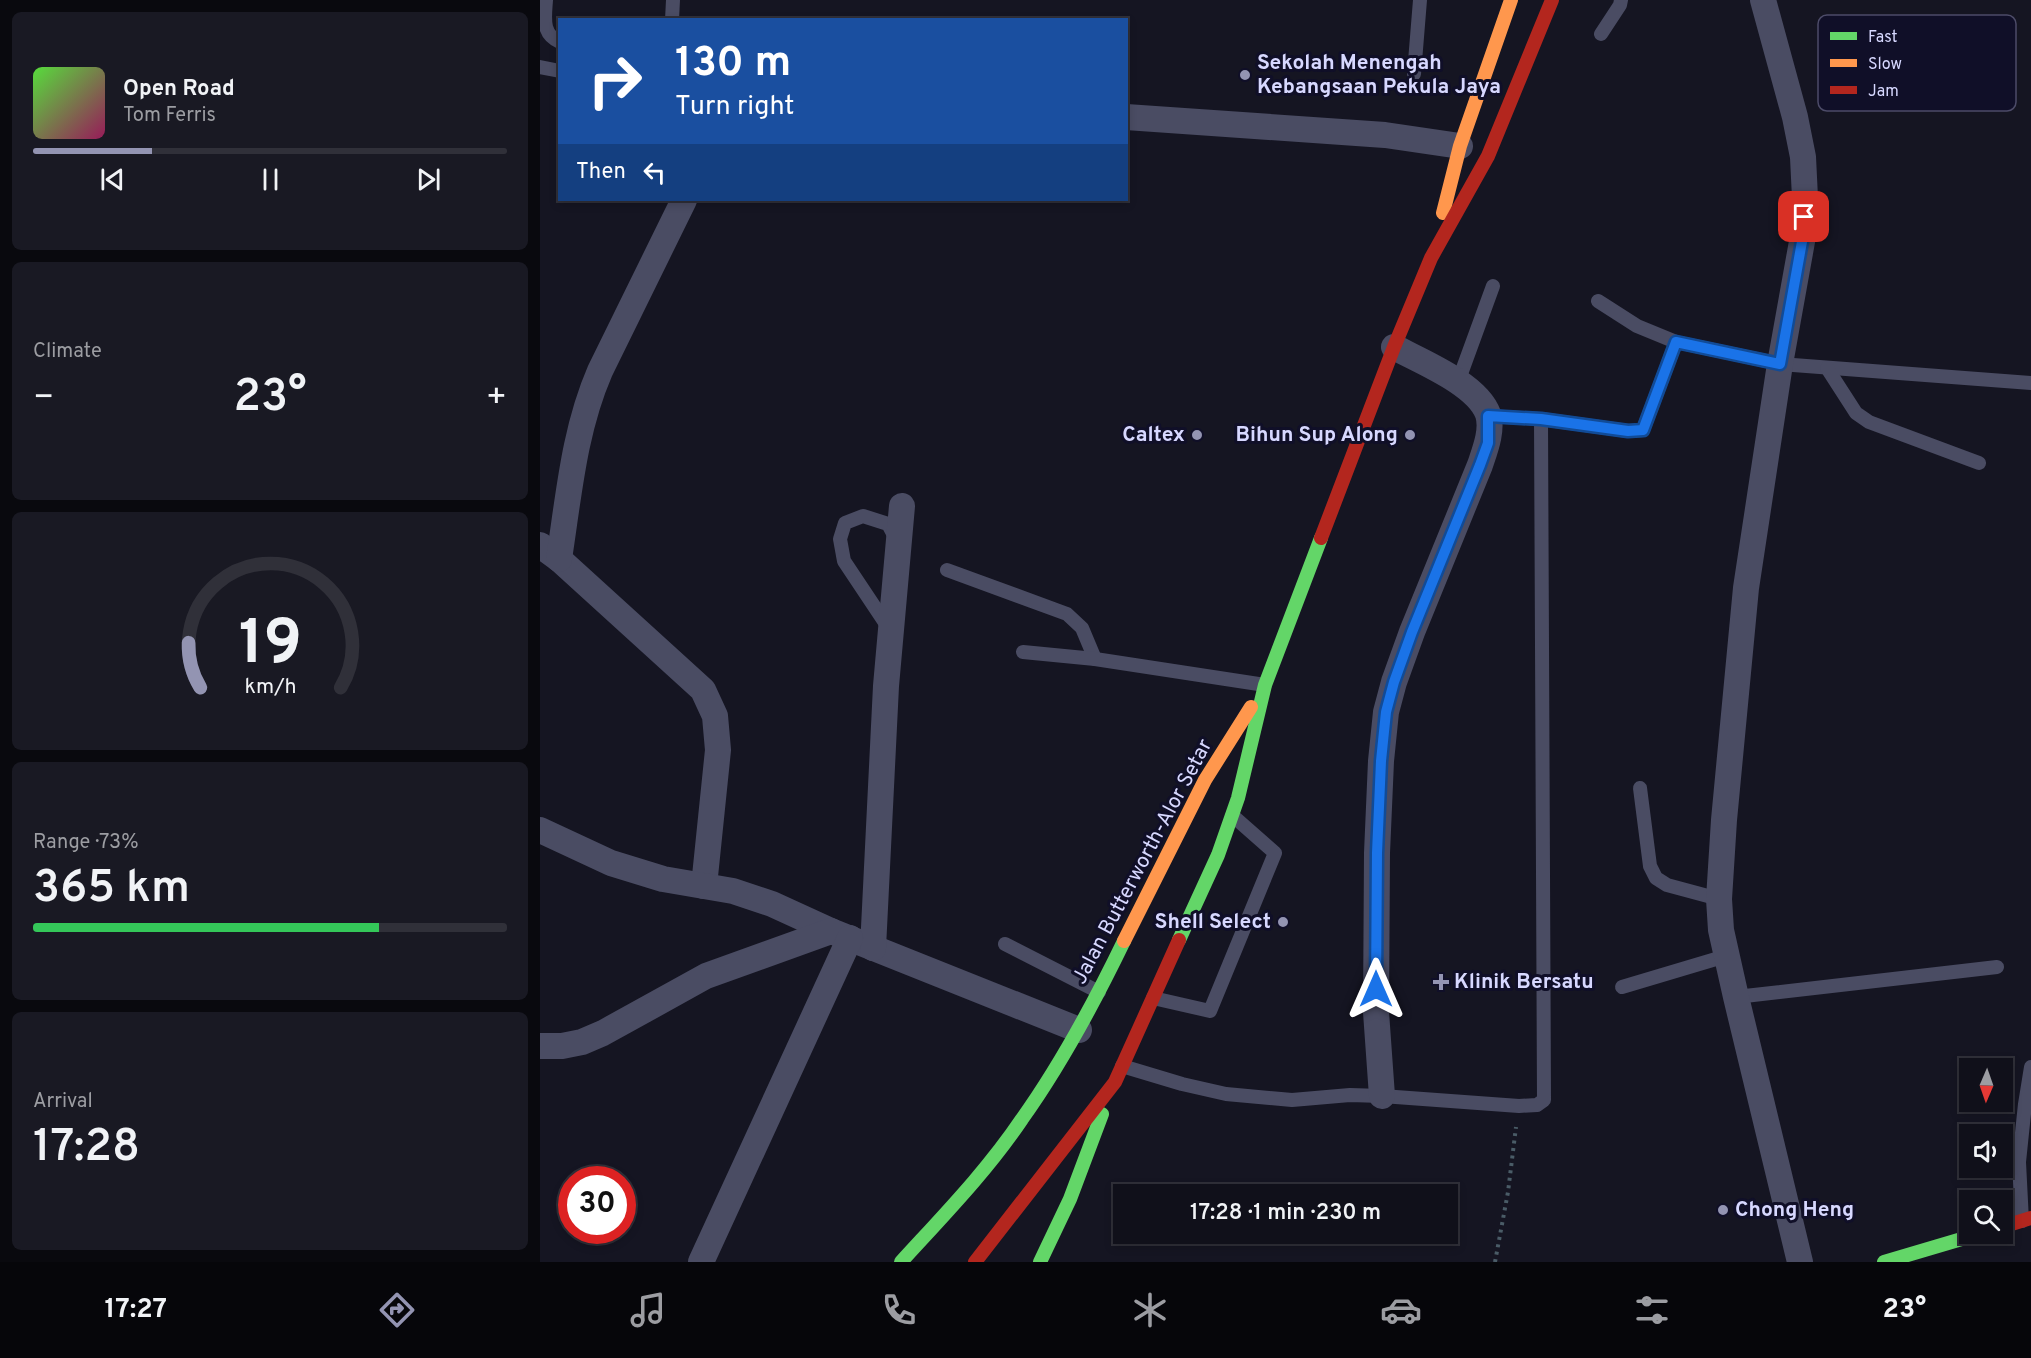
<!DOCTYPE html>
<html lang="en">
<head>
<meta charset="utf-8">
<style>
	:root { --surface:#10101a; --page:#191923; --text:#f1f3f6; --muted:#9c9da2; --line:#303039; --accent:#9394b2 }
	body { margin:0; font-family:Overpass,sans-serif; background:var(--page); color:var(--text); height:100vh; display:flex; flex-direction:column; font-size:22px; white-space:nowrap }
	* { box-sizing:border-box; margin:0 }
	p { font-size:20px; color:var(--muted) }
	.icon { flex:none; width:33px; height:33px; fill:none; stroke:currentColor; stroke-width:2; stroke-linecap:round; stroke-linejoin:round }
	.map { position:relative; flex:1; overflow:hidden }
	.drawer { display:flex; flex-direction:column; gap:12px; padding:12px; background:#09090e; width:540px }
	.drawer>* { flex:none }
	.banner { position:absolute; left:18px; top:18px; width:570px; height:183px; border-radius:0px; box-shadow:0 3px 9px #0003,0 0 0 2px var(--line); background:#1a4fa0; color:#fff; overflow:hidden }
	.needle { width:39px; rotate:182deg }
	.controls { position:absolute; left:1419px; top:1058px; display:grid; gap:12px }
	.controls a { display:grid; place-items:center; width:54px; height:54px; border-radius:0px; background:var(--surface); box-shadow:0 3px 9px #0003,0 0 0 2px var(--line); font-size:30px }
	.speed { position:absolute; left:18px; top:1166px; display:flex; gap:12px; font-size:30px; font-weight:700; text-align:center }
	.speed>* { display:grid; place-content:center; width:78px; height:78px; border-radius:50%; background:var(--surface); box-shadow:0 3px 9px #0003,0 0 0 2px var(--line); line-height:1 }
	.speed .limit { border:9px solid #d22; background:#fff; color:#111 }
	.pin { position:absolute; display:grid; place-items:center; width:51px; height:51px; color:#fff; margin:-26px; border-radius:12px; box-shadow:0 3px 9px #0006 }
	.me { position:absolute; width:66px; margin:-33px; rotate:0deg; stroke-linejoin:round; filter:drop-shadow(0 0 4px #0008) }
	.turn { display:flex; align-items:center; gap:21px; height:126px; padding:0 18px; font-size:27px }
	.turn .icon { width:78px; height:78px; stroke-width:2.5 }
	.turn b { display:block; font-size:42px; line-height:51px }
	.then { display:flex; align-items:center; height:57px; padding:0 18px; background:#0003; gap:12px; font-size:22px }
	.big { font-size:45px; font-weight:600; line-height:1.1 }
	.drawer .widget { flex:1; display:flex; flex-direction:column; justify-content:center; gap:9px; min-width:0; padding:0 21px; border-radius:9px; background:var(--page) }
	.drawer .dial { align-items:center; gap:0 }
	.dial svg { height:156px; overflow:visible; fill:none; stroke:var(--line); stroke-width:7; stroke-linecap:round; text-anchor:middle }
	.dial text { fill:var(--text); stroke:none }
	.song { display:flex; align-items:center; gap:18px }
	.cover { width:72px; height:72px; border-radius:9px; background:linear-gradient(135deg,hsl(110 70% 55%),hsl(330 70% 35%)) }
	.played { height:6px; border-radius:3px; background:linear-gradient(90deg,var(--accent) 25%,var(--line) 25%) }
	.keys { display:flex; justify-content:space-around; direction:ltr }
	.heat { display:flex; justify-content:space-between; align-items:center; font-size:33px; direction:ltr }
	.charge { height:9px; border-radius:4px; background:linear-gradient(90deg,#34c759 73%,var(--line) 0) }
	.trip { position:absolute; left:573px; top:1184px; width:345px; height:60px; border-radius:0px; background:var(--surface); box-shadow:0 3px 9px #0003,0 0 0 2px var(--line); font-weight:600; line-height:60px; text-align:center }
	.tabs { display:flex; height:96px; justify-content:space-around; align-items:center; background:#06060a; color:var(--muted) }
	.tabs .icon { width:42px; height:42px }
	.tabs .on { color:var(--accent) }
	.tabs b { font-size:27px; color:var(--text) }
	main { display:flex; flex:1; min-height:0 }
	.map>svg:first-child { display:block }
</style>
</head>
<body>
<main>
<section class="drawer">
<div class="widget">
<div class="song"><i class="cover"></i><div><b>Open Road</b><p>Tom Ferris</p></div></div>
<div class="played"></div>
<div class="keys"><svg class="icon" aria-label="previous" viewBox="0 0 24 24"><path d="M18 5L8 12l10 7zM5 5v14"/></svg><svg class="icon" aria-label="pause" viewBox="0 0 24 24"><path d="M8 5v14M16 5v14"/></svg><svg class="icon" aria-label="next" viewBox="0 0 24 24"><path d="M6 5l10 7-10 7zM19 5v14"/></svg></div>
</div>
<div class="widget"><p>Climate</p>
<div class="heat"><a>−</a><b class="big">23°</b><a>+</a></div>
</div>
<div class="widget dial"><svg viewBox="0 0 100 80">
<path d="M14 69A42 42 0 1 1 86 69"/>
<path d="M14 69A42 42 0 0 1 8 46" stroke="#9394b2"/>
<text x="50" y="56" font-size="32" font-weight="700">19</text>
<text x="50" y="72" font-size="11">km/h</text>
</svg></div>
<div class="widget"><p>Range · 73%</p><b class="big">365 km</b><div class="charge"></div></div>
<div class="widget"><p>Arrival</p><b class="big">17:28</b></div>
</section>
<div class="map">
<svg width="1491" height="1262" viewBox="0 0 1491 1262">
	<rect width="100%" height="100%" fill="#151522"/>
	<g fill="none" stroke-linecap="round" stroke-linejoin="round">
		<polyline stroke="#4a5c67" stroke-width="4" stroke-dasharray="3 4.5" stroke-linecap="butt" points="955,1262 968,1192 976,1127"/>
		<g stroke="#4a4c63" stroke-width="14">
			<path d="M6,0C5,17 1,34 20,42"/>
			<polyline points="132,20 133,0"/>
			<polyline points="1061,34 1080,5 1081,0"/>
			<polyline points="0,67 20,71"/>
			<polyline points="874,74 880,0"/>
			<polyline points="1058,301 1097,326 1136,342 1240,364 1491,383"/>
			<polyline points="1287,368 1316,413 1329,422 1439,463"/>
			<polyline points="918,382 953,286"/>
			<polyline points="948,416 1001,419 1088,431 1103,430 1136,342"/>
			<polyline points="407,570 527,614 542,628 555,659"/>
			<polyline points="350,630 304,561 300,539 305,523 323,516 348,524 356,539"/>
			<polyline points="483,652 555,659 725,685"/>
			<polyline points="1100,788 1110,866 1116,878 1127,885 1179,899"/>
			<polyline points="465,944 559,992"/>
			<polyline points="1082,987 1186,956"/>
			<polyline points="1196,997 1457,967"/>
			<polyline points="613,998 670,1011 735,853 693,816"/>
			<polyline points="582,1066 642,1084 686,1094 752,1100 810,1095 842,1096 979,1106 997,1105 1004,1100 1001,419"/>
			<polyline points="1482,1221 1479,1162 1485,1104 1491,1067"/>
		</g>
		<g stroke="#4a4c63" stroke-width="26">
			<polyline points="1223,0 1255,117 1263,157 1265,198 1263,236 1240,364 1206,588 1184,820 1179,899 1181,930 1196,997 1260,1262"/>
			<polyline points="586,117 845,135 920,146"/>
			<polyline points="0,545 19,559 163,690 175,716 178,750 164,886"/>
			<path d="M19,559C29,494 34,431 60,371L144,200"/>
			<polyline points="0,830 71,863 123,879 193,891 232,904 291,931 539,1030"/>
			<polyline points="333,948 346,686 362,506"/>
			<polyline points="0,1046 22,1046 42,1042 63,1033 166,976 291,931"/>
			<path d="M842,1096L836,1012L837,853L841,761L846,712L854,682L872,632L940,465C945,450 953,430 948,414C937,384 882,362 854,347"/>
			<polyline points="161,1262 310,938"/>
		</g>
		<g stroke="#63d668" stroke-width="14">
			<polyline points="639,940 678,855 698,798 725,685 781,538"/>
			<path d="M361,1262C403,1216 447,1171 482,1119C522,1063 554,1003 584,941"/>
			<polyline points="500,1262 530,1199 562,1114"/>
			<polyline points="1344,1262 1442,1233"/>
		</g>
		<g stroke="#ff974d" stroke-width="14">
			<polyline points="903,213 920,146 971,0"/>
			<polyline points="584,941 665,780 711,707"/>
		</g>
		<g stroke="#b3261e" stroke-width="14">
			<polyline points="781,538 854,347 891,258 948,156 1012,0"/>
			<polyline points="1462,1227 1491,1218"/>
			<polyline points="435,1262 575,1082 639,940"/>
		</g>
	</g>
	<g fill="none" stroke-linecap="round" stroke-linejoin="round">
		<g stroke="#114b97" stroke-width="15">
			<polyline id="route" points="836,989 837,853 841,761 846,712 854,682 872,632 940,465 948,443 948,416 1001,419 1088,431 1103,430 1136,342 1240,364 1263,236 1264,217"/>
		</g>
		<use href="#route" stroke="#1a73e8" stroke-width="10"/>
	</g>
	<g fill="#9394b2" stroke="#100f28" stroke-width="2">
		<circle cx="705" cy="75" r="6"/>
		<circle cx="657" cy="435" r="6"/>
		<circle cx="870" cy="435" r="6"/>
		<circle cx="743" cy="922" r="6"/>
		<path d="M898 973h6v6h6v6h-6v6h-6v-6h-6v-6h6z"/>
		<circle cx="1183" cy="1210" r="6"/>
	</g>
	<g text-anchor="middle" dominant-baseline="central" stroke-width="6" stroke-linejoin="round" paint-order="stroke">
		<g font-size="21" font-weight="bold" fill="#d7d8ff" stroke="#100f28" text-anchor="start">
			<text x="717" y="63">Sekolah Menengah<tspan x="717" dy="24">Kebangsaan Pekula Jaya</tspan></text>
			<text x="645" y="435" text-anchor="end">Caltex</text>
			<text x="858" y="435" text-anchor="end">Bihun Sup Along</text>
			<text x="731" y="922" text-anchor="end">Shell Select</text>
			<text x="914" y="982">Klinik Bersatu</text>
			<text x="1195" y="1210">Chong Heng</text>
		</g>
		<g font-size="21" fill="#d7d8ff" stroke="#100f28">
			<text transform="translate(603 862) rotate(-62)">Jalan Butterworth-Alor Setar</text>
		</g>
	</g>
	<rect x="1278" y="15" width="198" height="96" rx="9" fill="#100f28" stroke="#4c4b68" stroke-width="1.5"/>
	<rect x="1290" y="32" width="27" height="8" fill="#63d668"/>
	<rect x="1290" y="59" width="27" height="8" fill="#ff974d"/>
	<rect x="1290" y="86" width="27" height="8" fill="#b3261e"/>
	<g font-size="16" fill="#d7d8ff">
		<text x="1328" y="42">Fast</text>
		<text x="1328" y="69">Slow</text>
		<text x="1328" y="96">Jam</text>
	</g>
</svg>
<div class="controls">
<a><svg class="needle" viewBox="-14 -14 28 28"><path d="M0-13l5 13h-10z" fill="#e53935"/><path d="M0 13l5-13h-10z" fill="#9c9da2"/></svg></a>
<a><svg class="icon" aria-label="sound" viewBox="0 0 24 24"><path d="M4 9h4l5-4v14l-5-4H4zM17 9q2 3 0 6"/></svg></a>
<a><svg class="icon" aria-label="search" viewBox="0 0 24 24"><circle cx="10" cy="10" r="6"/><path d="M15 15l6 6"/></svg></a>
</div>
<div class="speed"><div class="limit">30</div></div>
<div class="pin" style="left:1264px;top:217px;background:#d93025"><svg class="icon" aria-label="arrive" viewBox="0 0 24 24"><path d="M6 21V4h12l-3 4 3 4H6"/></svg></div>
<svg class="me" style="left:836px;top:989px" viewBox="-20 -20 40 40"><path d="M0-17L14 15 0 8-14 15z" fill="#1a73e8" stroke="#fff" stroke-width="4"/></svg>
<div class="trip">17:28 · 1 min · 230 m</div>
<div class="banner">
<div class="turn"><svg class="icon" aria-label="right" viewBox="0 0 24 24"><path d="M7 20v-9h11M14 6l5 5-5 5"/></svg><div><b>130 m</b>Turn right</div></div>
<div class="then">Then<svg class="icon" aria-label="left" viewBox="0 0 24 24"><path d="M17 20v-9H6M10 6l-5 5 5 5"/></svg></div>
</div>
</div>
</main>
<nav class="tabs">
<b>17:27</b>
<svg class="icon on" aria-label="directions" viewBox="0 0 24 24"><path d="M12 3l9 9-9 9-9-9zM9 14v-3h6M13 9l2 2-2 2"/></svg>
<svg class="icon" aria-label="music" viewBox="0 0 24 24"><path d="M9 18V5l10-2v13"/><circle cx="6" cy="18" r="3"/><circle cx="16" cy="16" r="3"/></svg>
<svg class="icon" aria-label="phone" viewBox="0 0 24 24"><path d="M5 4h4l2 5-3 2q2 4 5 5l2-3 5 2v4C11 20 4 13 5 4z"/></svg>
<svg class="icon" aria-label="climate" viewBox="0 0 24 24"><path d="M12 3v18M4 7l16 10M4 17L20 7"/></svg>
<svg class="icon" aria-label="car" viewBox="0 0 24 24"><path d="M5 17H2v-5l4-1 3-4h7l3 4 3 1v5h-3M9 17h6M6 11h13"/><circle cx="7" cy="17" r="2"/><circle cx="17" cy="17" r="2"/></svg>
<svg class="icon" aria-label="filters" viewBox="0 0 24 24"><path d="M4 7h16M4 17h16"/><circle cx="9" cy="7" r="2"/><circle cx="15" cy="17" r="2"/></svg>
<b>23°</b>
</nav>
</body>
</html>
